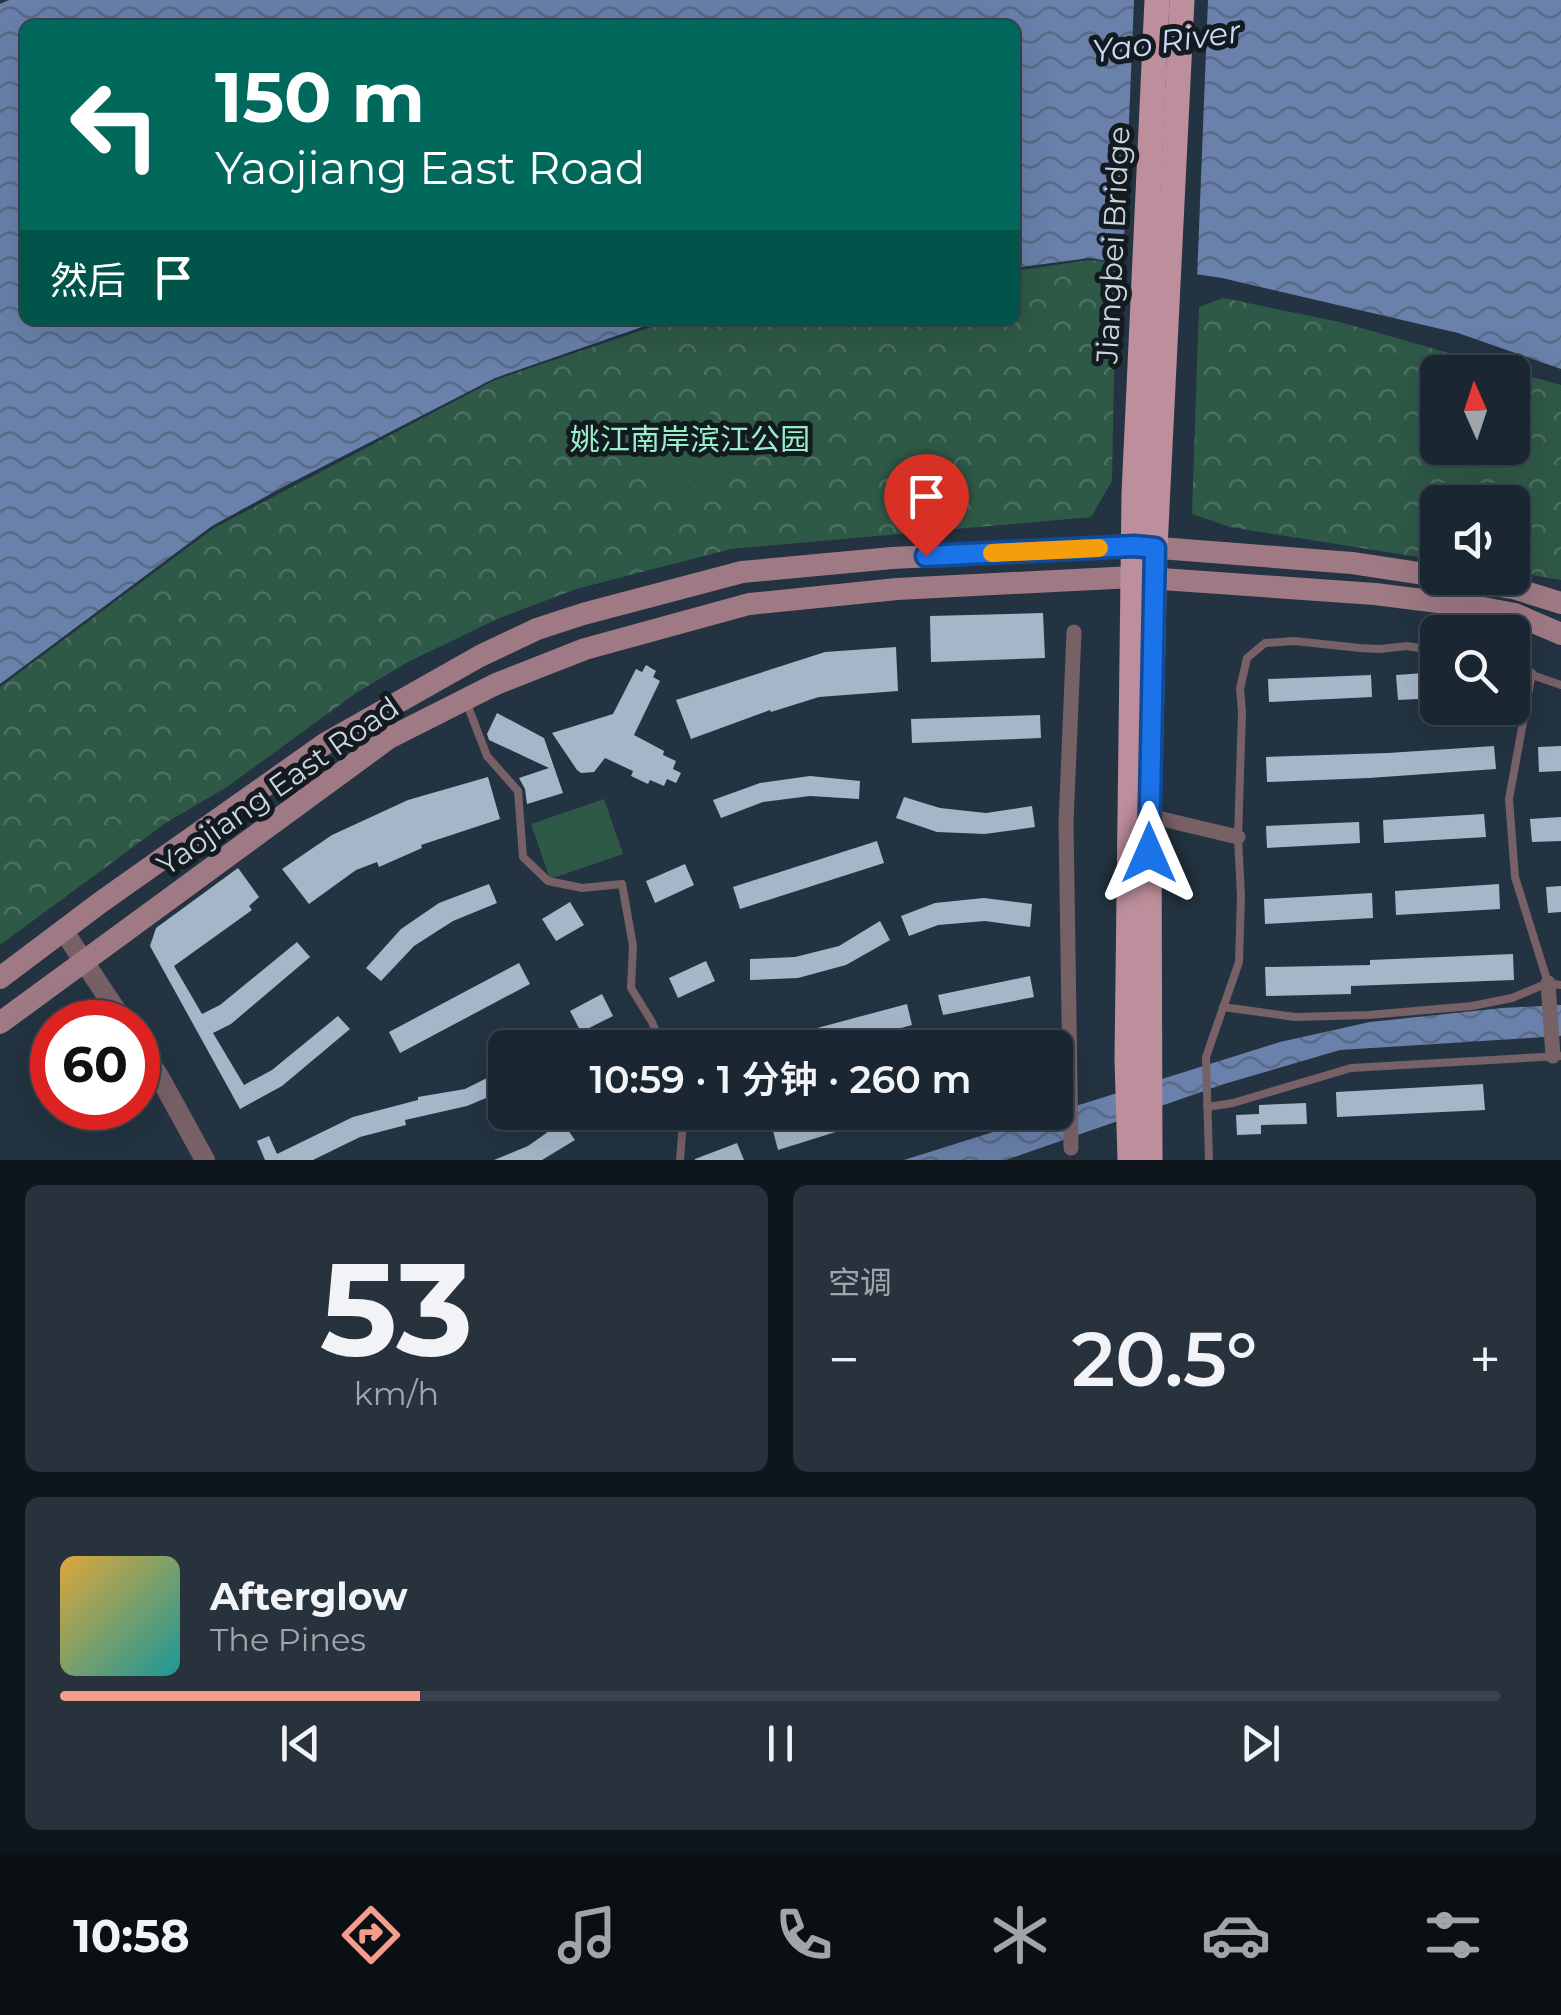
<!DOCTYPE html>
<html lang="zh">
<head>
<meta charset="utf-8">
<style>
	:root { --surface:#1a2631; --page:#27323d; --text:#f1f3f6; --muted:#9fa5ab; --line:#38434d; --accent:#f59d8d }
	body { margin:0; font-family:Montserrat,"Noto Sans SC",sans-serif; background:var(--page); color:var(--text); height:100vh; display:flex; flex-direction:column; font-size:38px; white-space:nowrap }
	* { box-sizing:border-box; margin:0 }
	p { font-size:32px; color:var(--muted) }
	.icon { flex:none; width:55px; height:55px; fill:none; stroke:currentColor; stroke-width:2; stroke-linecap:round; stroke-linejoin:round }
	.map { position:relative; height:1160px; overflow:hidden }
	.panel { display:flex; flex-direction:column; gap:25px; padding:25px; background:#0e151b; flex:1 }
	.panel>* { flex:none }
	.top-card { position:absolute; left:20px; top:20px; width:1000px; height:305px; border-radius:15px; box-shadow:0 10px 40px #0002,0 0 0 2px var(--line); background:#00695c; color:#fff; overflow:hidden }
	.needle { width:65px; rotate:357deg }
	.buttons { position:absolute; left:1420px; top:355px; display:grid; gap:20px }
	.buttons a { display:grid; place-items:center; width:110px; height:110px; border-radius:15px; background:var(--surface); box-shadow:0 10px 40px #0002,0 0 0 2px var(--line); font-size:50px }
	.speed { position:absolute; left:30px; top:1000px; display:flex; gap:20px; font-size:50px; font-weight:700; text-align:center }
	.speed>* { display:grid; place-content:center; width:130px; height:130px; border-radius:50%; background:var(--surface); box-shadow:0 10px 40px #0002,0 0 0 2px var(--line); line-height:1 }
	.speed .limit { border:15px solid #d22; background:#fff; color:#111 }
	.pin { position:absolute; display:grid; place-items:center; width:85px; height:85px; color:#fff; margin:-102px -42px; border-radius:50% 50% 50% 0; rotate:-45deg; box-shadow:0 0 10px #0007 }
	.pin .icon { rotate:45deg }
	.me { position:absolute; width:110px; margin:-55px; rotate:0deg; stroke-linejoin:round; filter:drop-shadow(0 0 8px #0008) }
	.turn { display:flex; align-items:center; gap:35px; height:210px; padding:0 30px; font-size:45px }
	.turn .icon { width:130px; height:130px; stroke-width:2.5 }
	.turn b { display:block; font-size:70px; line-height:85px }
	.then { display:flex; align-items:center; height:95px; padding:0 30px; background:#0003; gap:20px; font-size:38px }
	.big { font-size:75px; font-weight:600; line-height:1.1 }
	.panel .widget { flex:1; display:flex; flex-direction:column; justify-content:center; gap:15px; min-width:0; padding:0 35px; border-radius:15px; background:var(--page) }
	.panel .dial { align-items:center; gap:0 }
	.dial b { font-size:130px; line-height:1 }
	.song { display:flex; align-items:center; gap:30px }
	.cover { width:120px; height:120px; border-radius:15px; background:linear-gradient(135deg,hsl(40 70% 55%),hsl(180 70% 35%)) }
	.played { height:10px; border-radius:5px; background:linear-gradient(90deg,var(--accent) 25%,var(--line) 25%) }
	.keys { display:flex; justify-content:space-around; direction:ltr }
	.heat { display:flex; justify-content:space-between; align-items:center; font-size:55px; direction:ltr }
	.panel .tiles { flex:1; display:grid; gap:25px; grid-template-columns:1fr 1fr }
	.widget:last-child { grid-column:span 2 }
	.trip { position:absolute; left:488px; top:1030px; width:585px; height:100px; border-radius:15px; background:var(--surface); box-shadow:0 10px 40px #0002,0 0 0 2px var(--line); font-weight:600; line-height:100px; text-align:center }
	.tabs { display:flex; height:160px; justify-content:space-around; align-items:center; background:#0a0f14; color:var(--muted) }
	.tabs .icon { width:70px; height:70px }
	.tabs .current { color:var(--accent) }
	.tabs b { font-size:45px; color:var(--text) }
	.map>svg:first-child { display:block }
</style>
</head>
<body>
<div class="map">
<svg width="1561" height="1160" viewBox="0 0 1561 1160">
	<defs>
		<pattern id="park-crowns" width="20" height="18" patternUnits="userSpaceOnUse" patternTransform="scale(2.5)"><rect width="20" height="18" fill="#2f5947"/><path d="M2 6a3 3 0 1 1 6 0M12 15a3 3 0 1 1 6 0" fill="none" stroke="#4c7061"/></pattern>
		<pattern id="water-waves" width="16" height="10" patternUnits="userSpaceOnUse" patternTransform="scale(2.5)"><rect width="16" height="10" fill="#6981ab"/><path d="M0 5q4-4 8 0t8 0" fill="none" stroke="#5a6a87"/></pattern>
	</defs>
	<rect width="100%" height="100%" fill="#233341"/>
	<g fill="url(#park-crowns)" fill-rule="evenodd">
		<polygon points="1090,260 1121,264 1114,373 1112,481 1091,517 731,549 576,589 497,619 406,663 356,693 227,787 167,822 0,945 0,687 214,528 495,380 672,320 1015,320 1015,271"/>
		<path d="M1223,298L1340,322L1561,385V580L1513,572L1512,502H1438L1437,560L1230,527L1192,514L1199,307ZM1438,372H1512V448H1438Z"/>
	</g>
	<g fill="#2f5947">
		<polygon points="709,409 732,474 660,499 637,433"/>
		<polygon points="604,799 623,854 550,879 531,824"/>
	</g>
	<g fill="url(#water-waves)">
		<polygon points="9,0 1561,0 1561,369 1458,333 1222,278 1089,258 1015,268 1015,25 25,25 25,320 662,320 495,378 285,486 212,526 0,684 0,4"/>
		<polygon points="1561,1005 1561,1036 1340,1050 1224,1084 1006,1160 904,1160 1280,1042 1370,1022 1502,1008"/>
	</g>
	<polygon fill="#233341" points="1134,0 1208,0 1197,279 1123,267"/>
	<g fill="#a4b7c9">
		<polygon points="1043,613 1045,658 931,662 930,616"/>
		<polygon points="896,647 898,691 819,697 771,712 770,710 691,739 676,700 825,652"/>
		<polygon points="646,665 656,671 653,677 660,681 634,735 664,751 663,755 676,761 673,769 681,773 676,783 667,779 664,786 650,780 648,784 631,776 633,771 605,758 594,772 581,773 577,770 552,733 613,714 636,669 642,672"/>
		<polygon points="1438,672 1438,698 1398,700 1396,675"/>
		<polygon points="1371,675 1372,697 1269,702 1268,679"/>
		<polygon points="497,713 544,738 563,793 527,804 525,789 519,778 549,768 489,740 487,734"/>
		<polygon points="1040,715 1041,738 912,743 911,719"/>
		<polygon points="1494,746 1496,769 1369,778 1267,782 1266,757 1388,753"/>
		<polygon points="1561,746 1561,771 1539,772 1538,747"/>
		<polygon points="810,776 860,781 859,799 810,796 763,802 721,818 713,800 760,783"/>
		<polygon points="488,777 500,819 421,845 422,848 379,867 377,862 356,870 309,904 282,869 332,835 408,800"/>
		<polygon points="904,797 940,808 986,813 1032,806 1035,827 985,834 937,832 896,818"/>
		<polygon points="1484,814 1486,837 1384,843 1383,820"/>
		<polygon points="1561,817 1561,841 1532,842 1530,819"/>
		<polygon points="1359,822 1360,843 1267,848 1266,826"/>
		<polygon points="877,841 884,863 740,909 733,887"/>
		<polygon points="685,864 694,885 655,903 646,881"/>
		<polygon points="238,868 259,897 249,906 252,910 174,966 202,1014 220,1005 297,942 310,957 231,1024 213,1033 244,1085 272,1070 338,1016 350,1029 282,1086 240,1109 150,946 156,928"/>
		<polygon points="489,884 497,903 453,921 414,946 381,981 366,968 401,929 439,903"/>
		<polygon points="1499,884 1500,909 1396,915 1395,891"/>
		<polygon points="1561,886 1561,912 1548,913 1546,887"/>
		<polygon points="1372,893 1373,918 1265,924 1264,899"/>
		<polygon points="984,898 1032,904 1030,927 985,921 938,925 909,936 901,916 935,903"/>
		<polygon points="570,902 584,925 556,941 542,919"/>
		<polygon points="880,921 890,940 846,965 798,978 750,980 750,959 795,957 839,946"/>
		<polygon points="1513,954 1514,980 1351,986 1351,994 1266,996 1265,967 1370,965 1370,960"/>
		<polygon points="706,961 715,981 678,998 669,978"/>
		<polygon points="519,963 530,984 400,1053 389,1032"/>
		<polygon points="1030,976 1034,997 943,1015 938,995"/>
		<polygon points="602,994 613,1016 581,1032 570,1011"/>
		<polygon points="907,1004 912,1025 828,1048 757,1048 757,1044"/>
		<polygon points="505,1069 505,1090 467,1106 405,1120 406,1125 360,1137 313,1160 265,1160 257,1141 269,1136 277,1154 353,1117 418,1100 418,1097 465,1089"/>
		<polygon points="1483,1084 1485,1110 1337,1117 1336,1092"/>
		<polygon points="1306,1103 1307,1124 1261,1125 1261,1134 1237,1135 1236,1115 1259,1114 1259,1105"/>
		<polygon points="835,1112 889,1112 890,1115 778,1150 773,1131"/>
		<polygon points="562,1122 575,1140 542,1160 494,1160 528,1146"/>
		<polygon points="737,1143 744,1160 695,1160 695,1159"/>
	</g>
	<g fill="none" stroke-linecap="round" stroke-linejoin="round">
		<g stroke="#786067" stroke-width="8">
			<polyline points="1512,668 1561,685"/>
			<polyline points="1532,673 1509,799 1515,877 1548,983"/>
			<polyline points="467,704 487,756 518,791 523,857 548,881 582,888 622,884 633,946 631,988 652,1022 663,1048"/>
			<polyline points="1223,1007 1295,1017 1369,1015 1472,1006 1512,998 1548,983 1561,985"/>
			<polyline points="1207,1107 1233,1103 1351,1068 1561,1056"/>
			<polyline points="680,1160 683,1123 681,1112"/>
			<polyline points="1209,1160 1206,1057 1239,962 1241,896 1238,837 1242,712 1240,689 1247,658 1265,643 1294,641 1360,648 1380,649 1407,646 1438,651"/>
		</g>
		<g stroke="#786067" stroke-width="15">
			<polyline points="1149,816 1238,837"/>
			<polyline points="1548,983 1553,1056"/>
			<polyline points="1071,1148 1066,822 1074,632"/>
		</g>
		<g stroke="#786067" stroke-width="20">
			<polyline points="63,930 124,1022"/>
			<polyline points="138,1044 160,1078 205,1160"/>
		</g>
		<g stroke="#9f7a84" stroke-width="22">
			<polyline points="1447,578 1513,588 1561,603"/>
			<polyline points="0,978 101,902 326,743 480,656 537,629 583,614 742,572 892,558 1134,546 1352,563 1438,576"/>
			<polyline points="0,1023 389,738 496,684 585,649 749,604 897,589 1133,577 1375,594 1478,607 1515,614 1561,634"/>
		</g>
		<g stroke="#bd8e9b" stroke-width="25">
			<polyline points="1130,1160 1127,1059 1134,494 1157,0"/>
			<polyline points="1150,1160 1149,816 1155,548 1182,0"/>
		</g>
	</g>
	<g fill="none" stroke-linecap="round" stroke-linejoin="round">
		<g stroke="#114b97" stroke-width="25">
			<polyline id="route" points="926,556 1134,546 1155,548 1149,853"/>
		</g>
		<use href="#route" stroke="#1a73e8" stroke-width="18"/>
		<polyline stroke="#f59e0b" stroke-width="18" points="992,553 1099,548"/>
	</g>
	<g text-anchor="middle" dominant-baseline="central" stroke-width="10" stroke-linejoin="round" paint-order="stroke">
		<g font-size="30" fill="#cbd5df" stroke="#131a20">
			<text transform="translate(1113 245) rotate(-87)">Jiangbei Bridge</text>
			<text transform="translate(278 786) rotate(-35)">Yaojiang East Road</text>
		</g>
		<g font-size="30" fill="#97eec8" stroke="#131a20">
			<text x="690" y="439">姚江南岸滨江公园</text>
		</g>
		<g font-size="32" font-style="italic" fill="#cad9f4" stroke="#131a20">
			<text transform="translate(1166 41) rotate(-8)">Yao River</text>
		</g>
	</g>
</svg>
<div class="buttons">
<a><svg class="needle" viewBox="-14 -14 28 28"><path d="M0-13l5 13h-10z" fill="#e53935"/><path d="M0 13l5-13h-10z" fill="#9fa5ab"/></svg></a>
<a><svg class="icon" aria-label="sound" viewBox="0 0 24 24"><path d="M4 9h4l5-4v14l-5-4H4zM17 9q2 3 0 6"/></svg></a>
<a><svg class="icon" aria-label="search" viewBox="0 0 24 24"><circle cx="10" cy="10" r="6"/><path d="M15 15l6 6"/></svg></a>
</div>
<div class="speed"><div class="limit">60</div></div>
<div class="pin" style="left:926px;top:556px;background:#d93025"><svg class="icon" aria-label="arrive" viewBox="0 0 24 24"><path d="M6 21V4h12l-3 4 3 4H6"/></svg></div>
<svg class="me" style="left:1149px;top:853px" viewBox="-20 -20 40 40"><path d="M0-17L14 15 0 8-14 15z" fill="#1a73e8" stroke="#fff" stroke-width="4"/></svg>
<div class="trip">10:59 · 1 分钟 · 260 m</div>
<div class="top-card">
<div class="turn"><svg class="icon" aria-label="left" viewBox="0 0 24 24"><path d="M17 20v-9H6M10 6l-5 5 5 5"/></svg><div><b>150 m</b>Yaojiang East Road</div></div>
<div class="then">然后<svg class="icon" aria-label="arrive" viewBox="0 0 24 24"><path d="M6 21V4h12l-3 4 3 4H6"/></svg></div>
</div>
</div>
<section class="panel">
<div class="tiles">
<div class="widget dial"><b>53</b><p>km/h</p></div>
<div class="widget"><p>空调</p>
<div class="heat"><a>−</a><b class="big">20.5°</b><a>+</a></div>
</div>
<div class="widget">
<div class="song"><i class="cover"></i><div><b>Afterglow</b><p>The Pines</p></div></div>
<div class="played"></div>
<div class="keys"><svg class="icon" aria-label="previous" viewBox="0 0 24 24"><path d="M18 5L8 12l10 7zM5 5v14"/></svg><svg class="icon" aria-label="pause" viewBox="0 0 24 24"><path d="M8 5v14M16 5v14"/></svg><svg class="icon" aria-label="next" viewBox="0 0 24 24"><path d="M6 5l10 7-10 7zM19 5v14"/></svg></div>
</div>
</div>
</section>
<nav class="tabs">
<b>10:58</b>
<svg class="icon current" aria-label="directions" viewBox="0 0 24 24"><path d="M12 3l9 9-9 9-9-9zM9 14v-3h6M13 9l2 2-2 2"/></svg>
<svg class="icon" aria-label="music" viewBox="0 0 24 24"><path d="M9 18V5l10-2v13"/><circle cx="6" cy="18" r="3"/><circle cx="16" cy="16" r="3"/></svg>
<svg class="icon" aria-label="phone" viewBox="0 0 24 24"><path d="M5 4h4l2 5-3 2q2 4 5 5l2-3 5 2v4C11 20 4 13 5 4z"/></svg>
<svg class="icon" aria-label="climate" viewBox="0 0 24 24"><path d="M12 3v18M4 7l16 10M4 17L20 7"/></svg>
<svg class="icon" aria-label="car" viewBox="0 0 24 24"><path d="M5 17H2v-5l4-1 3-4h7l3 4 3 1v5h-3M9 17h6M6 11h13"/><circle cx="7" cy="17" r="2"/><circle cx="17" cy="17" r="2"/></svg>
<svg class="icon" aria-label="filters" viewBox="0 0 24 24"><path d="M4 7h16M4 17h16"/><circle cx="9" cy="7" r="2"/><circle cx="15" cy="17" r="2"/></svg>
</nav>
</body>
</html>
